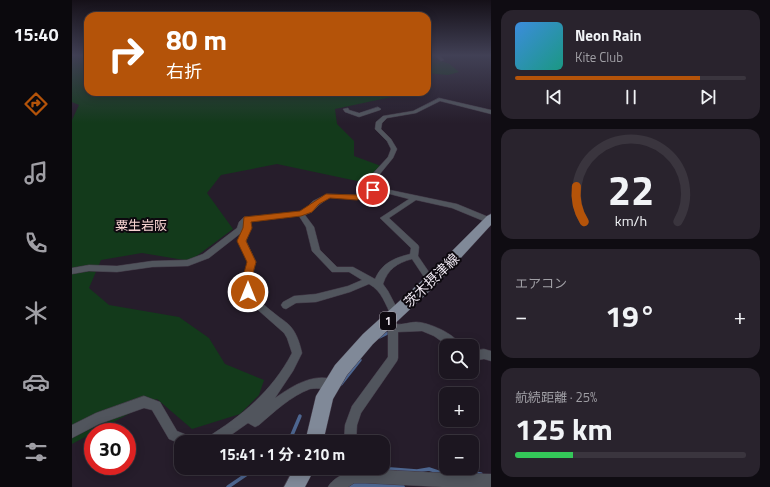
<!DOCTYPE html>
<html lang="ja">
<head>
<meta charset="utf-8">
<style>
	:root { --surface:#1c1620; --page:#29232d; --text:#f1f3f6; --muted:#a09fa5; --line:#3a353e; --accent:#b45309 }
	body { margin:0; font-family:"Titillium Web","Noto Sans JP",sans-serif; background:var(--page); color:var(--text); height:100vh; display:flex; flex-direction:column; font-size:15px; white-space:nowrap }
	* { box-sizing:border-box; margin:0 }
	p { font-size:13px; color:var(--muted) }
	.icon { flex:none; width:22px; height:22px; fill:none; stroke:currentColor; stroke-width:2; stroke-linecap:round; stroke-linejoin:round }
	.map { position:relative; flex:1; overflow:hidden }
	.side { display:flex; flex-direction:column; gap:10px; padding:10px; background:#0f0c12; width:279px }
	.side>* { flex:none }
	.top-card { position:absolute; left:12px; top:12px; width:347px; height:84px; border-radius:12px; box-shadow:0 2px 10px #0003,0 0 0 1px var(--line); background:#b45309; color:#fff; overflow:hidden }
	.controls { position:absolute; left:367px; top:339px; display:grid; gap:8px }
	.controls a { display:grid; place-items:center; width:40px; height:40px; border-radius:8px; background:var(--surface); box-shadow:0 2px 10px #0003,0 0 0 1px var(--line); font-size:20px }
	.speed { position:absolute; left:12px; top:423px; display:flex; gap:8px; font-size:20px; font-weight:700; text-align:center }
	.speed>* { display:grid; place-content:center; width:52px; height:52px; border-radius:50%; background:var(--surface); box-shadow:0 2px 10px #0003,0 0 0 1px var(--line); line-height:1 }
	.speed .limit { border:6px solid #d22; background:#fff; color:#111 }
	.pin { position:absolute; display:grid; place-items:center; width:34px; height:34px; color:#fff; margin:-17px; border:2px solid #fff; border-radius:50%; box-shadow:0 1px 4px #0007 }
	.me { position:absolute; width:44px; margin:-22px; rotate:0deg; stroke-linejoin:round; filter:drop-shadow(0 0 3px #0008) }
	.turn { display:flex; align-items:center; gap:14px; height:84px; padding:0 16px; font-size:18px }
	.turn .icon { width:52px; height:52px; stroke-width:2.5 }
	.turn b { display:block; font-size:28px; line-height:34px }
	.big { font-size:30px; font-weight:700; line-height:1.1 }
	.side .widget { flex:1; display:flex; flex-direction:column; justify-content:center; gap:6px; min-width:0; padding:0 14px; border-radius:12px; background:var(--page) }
	.side .dial { align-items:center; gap:0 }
	.dial svg { height:104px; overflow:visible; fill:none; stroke:var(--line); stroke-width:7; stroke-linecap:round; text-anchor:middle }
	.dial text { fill:var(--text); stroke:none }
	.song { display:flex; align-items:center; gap:12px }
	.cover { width:48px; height:48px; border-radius:6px; background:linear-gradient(135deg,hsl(210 70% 55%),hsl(170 70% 35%)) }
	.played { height:4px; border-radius:2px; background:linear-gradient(90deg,var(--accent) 80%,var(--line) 80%) }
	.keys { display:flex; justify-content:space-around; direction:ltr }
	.heat { display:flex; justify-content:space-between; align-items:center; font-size:22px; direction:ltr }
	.charge { height:6px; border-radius:3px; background:linear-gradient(90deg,#34c759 25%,var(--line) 0) }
	.trip { position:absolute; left:102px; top:435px; width:216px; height:40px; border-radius:12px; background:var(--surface); box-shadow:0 2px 10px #0003,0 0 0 1px var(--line); font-weight:700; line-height:40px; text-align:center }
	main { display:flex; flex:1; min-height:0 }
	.menu { display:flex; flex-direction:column; width:72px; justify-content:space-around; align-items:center; background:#0b090d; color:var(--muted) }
	.menu .icon { width:28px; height:28px }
	.menu .current { color:var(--accent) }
	.menu b { font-size:18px; color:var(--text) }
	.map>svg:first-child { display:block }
</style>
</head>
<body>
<main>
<nav class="menu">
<b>15:40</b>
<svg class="icon current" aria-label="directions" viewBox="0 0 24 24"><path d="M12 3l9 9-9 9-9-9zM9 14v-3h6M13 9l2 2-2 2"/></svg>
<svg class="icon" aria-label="music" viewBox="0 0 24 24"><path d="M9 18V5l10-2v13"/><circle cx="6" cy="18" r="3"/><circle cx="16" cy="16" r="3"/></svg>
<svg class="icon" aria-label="phone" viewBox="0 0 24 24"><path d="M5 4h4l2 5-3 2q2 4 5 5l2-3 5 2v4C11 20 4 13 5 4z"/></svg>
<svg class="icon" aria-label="climate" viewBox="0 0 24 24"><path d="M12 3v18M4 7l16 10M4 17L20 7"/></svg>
<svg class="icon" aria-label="car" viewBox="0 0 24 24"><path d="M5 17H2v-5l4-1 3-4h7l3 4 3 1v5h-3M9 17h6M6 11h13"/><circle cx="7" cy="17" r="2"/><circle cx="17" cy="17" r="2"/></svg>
<svg class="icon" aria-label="filters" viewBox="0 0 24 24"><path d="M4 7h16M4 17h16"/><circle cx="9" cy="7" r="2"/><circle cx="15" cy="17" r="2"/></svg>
</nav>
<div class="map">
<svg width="419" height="487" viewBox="0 0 419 487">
	<rect width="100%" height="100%" fill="#261d2b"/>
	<g fill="#133a1b">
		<polygon points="0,55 16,55 16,92 343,92 263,109 265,124 282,141 282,156 309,166 298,180 285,181 205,164 149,175 135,193 161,229 118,261 70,253 29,260 17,288 37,305 107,317 137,338 153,364 192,380 187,395 168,414 120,429 85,399 0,444 0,120 7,105 0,102"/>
		<polygon points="355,56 378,64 387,72 376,75 355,73"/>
	</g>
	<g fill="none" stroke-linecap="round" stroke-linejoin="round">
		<polyline stroke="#4d6690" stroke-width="3" points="308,337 318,332"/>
		<g stroke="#4d6690" stroke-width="3.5">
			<polyline points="269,384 288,360"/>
			<polyline points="217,442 228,416"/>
			<polyline points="305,470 319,469 345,471 357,469 372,474"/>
			<polyline points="377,474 386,471 409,474"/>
			<polyline points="156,487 184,468"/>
		</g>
		<polygon fill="#4d6690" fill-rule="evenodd" points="281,474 320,474 329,478 333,487 268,487 272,478"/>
		<g stroke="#423947" stroke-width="1">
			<g id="street">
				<polygon points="363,55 367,55 372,60 369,61"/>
				<path d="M367,98L419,110V114L368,101L344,113L315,118L310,123L309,129L319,139L325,149L321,158L303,180L318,190L385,204L419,218V222H414L380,208L344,200L317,218L346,245L347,247L346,256L363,281L362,283H356L340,259C325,263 316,269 311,284L316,291L328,314L326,317L323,318L320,317C313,304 310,291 297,284L278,292L244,302L224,303L214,309L211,308L209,305L211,302L222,296L244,294L276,286L290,280L277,272H260L240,251L234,227L227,216L179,221V228L174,241L184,262C174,292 184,299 207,317C211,320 216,323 219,327C225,334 228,344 230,353L221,371L203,398C220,386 242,372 263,380L265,384L263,388C256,391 247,387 238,389C219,396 202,412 187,425L183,427L176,423L149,442H132L134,438C170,416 200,391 220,353L215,338L212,333L186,310L174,296L172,289L171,281L176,262L166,241L169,233L137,258L116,266L80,267L45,272L17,271L0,274V268L17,265L45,266L80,261L115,260L131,254L165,228L167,222L172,217L227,212L234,208L241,201L255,194L284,195L299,189L294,181L316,157L319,149L315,141L303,129L304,122L311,116L341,111ZM306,188L314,193L337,199L308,218L339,248L338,254C322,258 310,263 303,279L281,267H265L248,250L242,227L233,215L240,212L247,205L258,197L285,199L303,191Z"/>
				<polygon points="306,107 309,109 308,110 287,117 273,112 271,109 276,108 277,110 287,113"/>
				<path d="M314,319C318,320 321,323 325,324C331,325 338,322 344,322C356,322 384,334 389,346H376L362,336L350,331L326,332V358L325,361L289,413L285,425L284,442H272L273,425L280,406L316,357V329L311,326L309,323L311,320Z"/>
				<polygon points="412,349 419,351 419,361 412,359 400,361 400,351"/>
				<polygon points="72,396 88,402 105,431 122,438 124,442 109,442 109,444 97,439 80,410 72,408 27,424 0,438 0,425 24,413"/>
				<path d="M294,469C336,471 377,474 419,474V487H370L294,483H282L276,487H256C259,480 273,472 281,470C285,469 290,470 294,469Z"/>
			</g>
		</g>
		<g stroke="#423947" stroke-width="1">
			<g id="primary">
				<polygon points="419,214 419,225 364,285 301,344 275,375 261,399 251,442 233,442 244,396 263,365 291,334 354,277 415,216"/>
				<polygon points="222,468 243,468 233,487 212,487"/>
			</g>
		</g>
		<use href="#street" fill="#51555d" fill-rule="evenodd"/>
		<use href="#primary" fill="#808998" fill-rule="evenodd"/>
	</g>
	<linearGradient id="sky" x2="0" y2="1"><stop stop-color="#151018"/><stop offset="0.45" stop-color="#414055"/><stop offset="1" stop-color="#414055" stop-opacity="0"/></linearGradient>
	<rect width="419" height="123" fill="url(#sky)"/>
	<path fill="#b45309" stroke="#753606" d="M301,188L304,189V192L285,200L258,198L247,204L240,212L229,216L179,222L180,228L174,241L184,262C181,273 178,281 181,292L179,295H172L169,284L175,262L165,241L171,228L172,217L228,211L254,194L284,195Z"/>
	<g text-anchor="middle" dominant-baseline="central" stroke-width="4" stroke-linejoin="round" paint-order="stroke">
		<rect fill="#0d090f" stroke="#aba5ae" stroke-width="1" x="308" y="312" width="16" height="18" rx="3"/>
		<g font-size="11" font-weight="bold" fill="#efe8f2">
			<text x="316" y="321">1</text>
		</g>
		<g font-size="13" fill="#f7d3d1" stroke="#0d090f">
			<text x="69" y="225">粟生岩阪</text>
		</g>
		<g font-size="14" fill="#efe8f2" stroke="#0d090f">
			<text transform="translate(359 280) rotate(-44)">茨木摂津線</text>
		</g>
	</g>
</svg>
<div class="controls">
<a><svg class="icon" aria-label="search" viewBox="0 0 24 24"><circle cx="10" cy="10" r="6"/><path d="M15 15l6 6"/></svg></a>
<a>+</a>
<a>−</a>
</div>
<div class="speed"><div class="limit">30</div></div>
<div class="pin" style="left:301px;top:190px;background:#d93025"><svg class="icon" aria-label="arrive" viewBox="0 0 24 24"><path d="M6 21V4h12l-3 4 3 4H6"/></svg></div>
<svg class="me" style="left:176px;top:292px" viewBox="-20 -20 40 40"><circle r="17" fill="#b45309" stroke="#fff" stroke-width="3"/><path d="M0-11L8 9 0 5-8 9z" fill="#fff"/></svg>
<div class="trip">15:41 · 1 分 · 210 m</div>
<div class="top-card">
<div class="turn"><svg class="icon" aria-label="right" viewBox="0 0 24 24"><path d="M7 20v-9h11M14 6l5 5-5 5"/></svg><div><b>80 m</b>右折</div></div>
</div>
</div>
<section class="side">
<div class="widget">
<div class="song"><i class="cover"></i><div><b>Neon Rain</b><p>Kite Club</p></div></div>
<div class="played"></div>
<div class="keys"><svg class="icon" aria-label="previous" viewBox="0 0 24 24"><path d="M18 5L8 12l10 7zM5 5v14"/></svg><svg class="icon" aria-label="pause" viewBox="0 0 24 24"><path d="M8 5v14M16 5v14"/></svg><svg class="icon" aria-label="next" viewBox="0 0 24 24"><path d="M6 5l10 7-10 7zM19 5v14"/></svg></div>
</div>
<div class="widget dial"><svg viewBox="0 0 100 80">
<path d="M14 69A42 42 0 1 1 86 69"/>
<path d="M14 69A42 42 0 0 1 8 42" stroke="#b45309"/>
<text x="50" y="56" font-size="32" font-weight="700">22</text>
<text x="50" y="72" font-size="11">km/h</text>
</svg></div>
<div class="widget"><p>エアコン</p>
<div class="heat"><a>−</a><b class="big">19°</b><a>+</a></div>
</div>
<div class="widget"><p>航続距離 · 25%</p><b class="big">125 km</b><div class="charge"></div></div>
</section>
</main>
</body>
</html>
